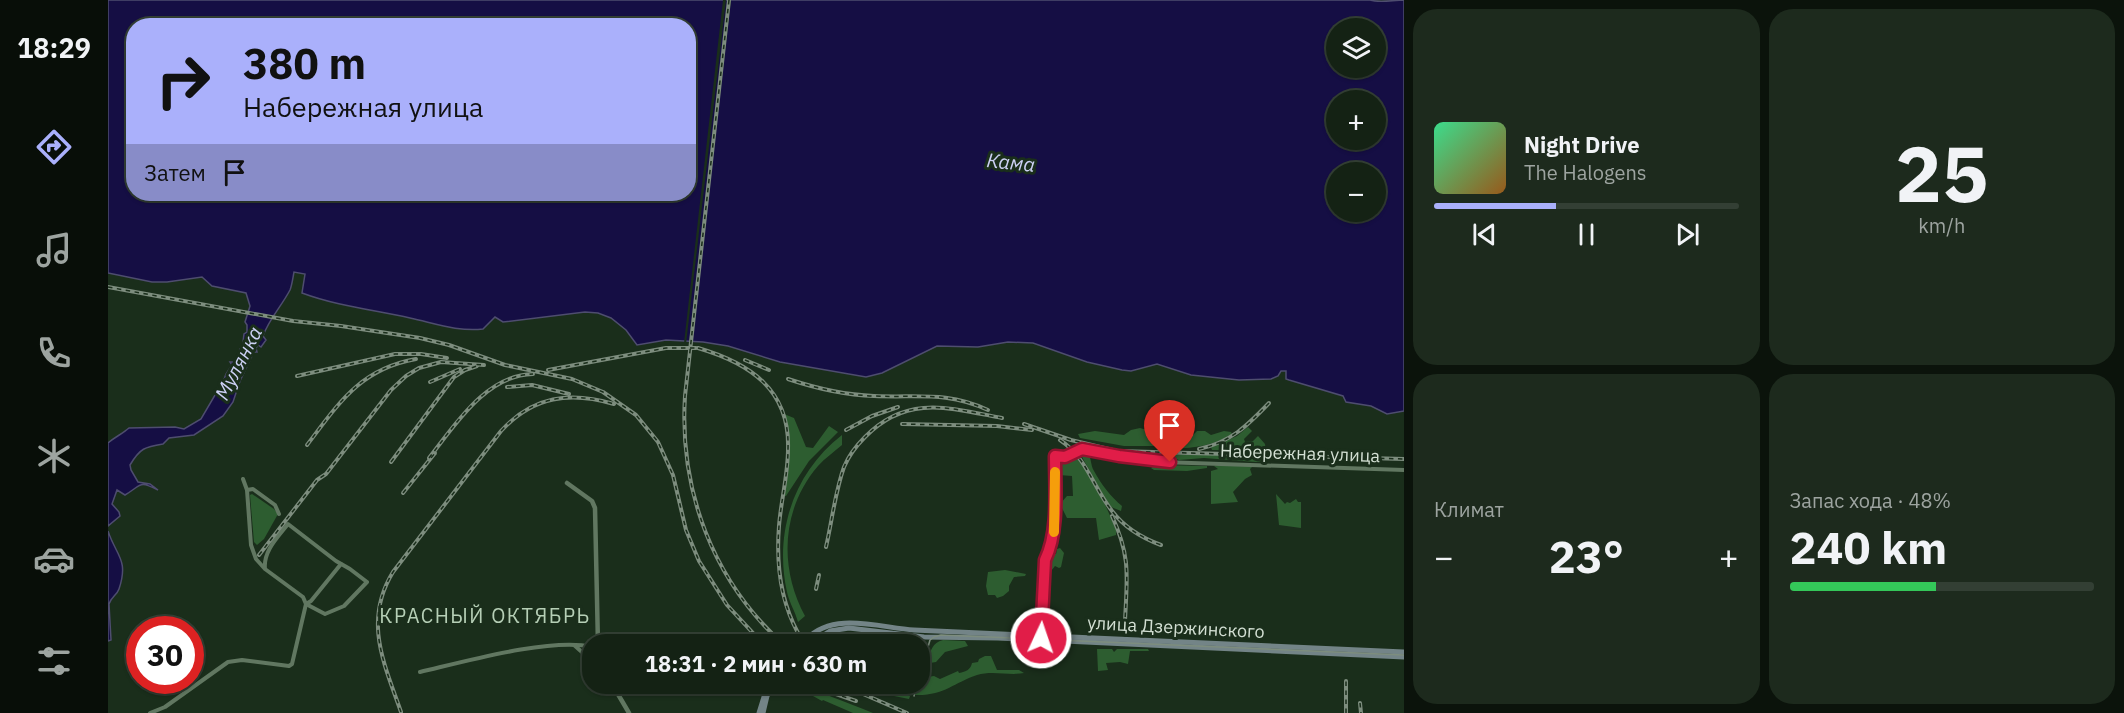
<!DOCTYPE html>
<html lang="ru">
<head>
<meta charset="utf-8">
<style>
	:root { --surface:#142214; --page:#1d2a1d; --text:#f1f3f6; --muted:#9da4a0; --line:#333f34; --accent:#aab0fb }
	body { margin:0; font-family:"IBM Plex Sans",sans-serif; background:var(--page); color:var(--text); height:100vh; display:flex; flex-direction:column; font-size:22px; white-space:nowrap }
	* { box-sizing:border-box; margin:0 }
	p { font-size:20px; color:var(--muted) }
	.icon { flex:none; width:33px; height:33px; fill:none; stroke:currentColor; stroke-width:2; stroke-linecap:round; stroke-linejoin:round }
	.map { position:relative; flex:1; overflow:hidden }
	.drawer { display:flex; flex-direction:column; gap:9px; padding:9px; background:#0b130b; width:720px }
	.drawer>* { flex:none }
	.guide { position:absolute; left:18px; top:18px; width:570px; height:183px; border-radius:24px; box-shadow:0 2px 4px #0004,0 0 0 2px var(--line); background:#aab0fb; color:#111; overflow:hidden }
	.buttons { position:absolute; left:1218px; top:18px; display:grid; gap:12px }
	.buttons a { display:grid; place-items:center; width:60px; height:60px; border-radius:50%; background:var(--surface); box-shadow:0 2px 4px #0004,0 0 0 2px var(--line); font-size:30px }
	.speed { position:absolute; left:18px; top:616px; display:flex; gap:12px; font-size:30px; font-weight:700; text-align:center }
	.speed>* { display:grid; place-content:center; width:78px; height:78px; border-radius:50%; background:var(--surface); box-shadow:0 2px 4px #0004,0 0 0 2px var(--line); line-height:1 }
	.speed .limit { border:9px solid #d22; background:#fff; color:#111 }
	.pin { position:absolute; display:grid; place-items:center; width:51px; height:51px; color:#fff; margin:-62px -26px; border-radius:50% 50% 50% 0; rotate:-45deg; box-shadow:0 0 6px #0007 }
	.pin .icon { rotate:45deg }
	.me { position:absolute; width:66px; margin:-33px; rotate:3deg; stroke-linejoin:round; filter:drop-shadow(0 0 4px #0008) }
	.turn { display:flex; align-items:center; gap:21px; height:126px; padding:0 18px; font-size:27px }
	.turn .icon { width:78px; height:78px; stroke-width:2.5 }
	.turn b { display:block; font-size:42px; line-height:51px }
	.then { display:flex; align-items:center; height:57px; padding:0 18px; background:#0003; gap:12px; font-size:22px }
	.big { font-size:45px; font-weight:700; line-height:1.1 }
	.drawer .card { flex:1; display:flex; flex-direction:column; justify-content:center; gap:9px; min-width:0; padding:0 21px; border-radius:24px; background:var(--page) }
	.drawer .dial { align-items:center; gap:0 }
	.dial b { font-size:78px; line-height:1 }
	.song { display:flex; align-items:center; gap:18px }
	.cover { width:72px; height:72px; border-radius:9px; background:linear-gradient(135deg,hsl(150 70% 55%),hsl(30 70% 35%)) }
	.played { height:6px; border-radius:3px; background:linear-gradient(90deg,var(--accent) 40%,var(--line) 40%) }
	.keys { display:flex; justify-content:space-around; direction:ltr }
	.heat { display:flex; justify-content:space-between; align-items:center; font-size:33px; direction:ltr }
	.charge { height:9px; border-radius:4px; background:linear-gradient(90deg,#34c759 48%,var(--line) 0) }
	.drawer .tiles { flex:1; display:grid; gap:9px; grid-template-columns:repeat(2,1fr) }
	.trip { position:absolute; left:474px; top:634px; width:348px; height:60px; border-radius:24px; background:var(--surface); box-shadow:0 2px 4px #0004,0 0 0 2px var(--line); font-weight:700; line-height:60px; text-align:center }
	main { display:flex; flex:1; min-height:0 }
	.menu { display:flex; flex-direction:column; width:108px; justify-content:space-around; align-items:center; background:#080e08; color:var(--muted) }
	.menu .icon { width:42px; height:42px }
	.menu .on { color:var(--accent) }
	.menu b { font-size:27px; color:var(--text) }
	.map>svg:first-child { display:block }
</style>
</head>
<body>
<main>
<nav class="menu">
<b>18:29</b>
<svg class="icon on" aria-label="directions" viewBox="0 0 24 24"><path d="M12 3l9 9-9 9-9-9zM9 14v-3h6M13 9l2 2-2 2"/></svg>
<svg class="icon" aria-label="music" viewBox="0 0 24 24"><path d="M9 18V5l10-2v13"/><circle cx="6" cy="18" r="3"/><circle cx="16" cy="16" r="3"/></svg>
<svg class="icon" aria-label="phone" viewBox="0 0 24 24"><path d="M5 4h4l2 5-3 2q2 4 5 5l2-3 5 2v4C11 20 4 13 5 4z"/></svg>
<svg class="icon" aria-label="climate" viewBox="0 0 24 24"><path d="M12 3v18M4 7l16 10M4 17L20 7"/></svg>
<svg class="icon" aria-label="car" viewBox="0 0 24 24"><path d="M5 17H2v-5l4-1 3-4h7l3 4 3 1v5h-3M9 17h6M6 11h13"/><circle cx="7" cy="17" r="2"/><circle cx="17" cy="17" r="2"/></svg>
<svg class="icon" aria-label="filters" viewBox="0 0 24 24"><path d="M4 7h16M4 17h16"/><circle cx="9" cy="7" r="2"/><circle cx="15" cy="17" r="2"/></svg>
</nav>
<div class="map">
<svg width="1296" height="713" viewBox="0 0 1296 713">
	<rect width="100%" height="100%" fill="#1a2e1b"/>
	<g fill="#2d5d30">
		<polygon points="676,414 686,418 698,447 705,448 721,426 730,432 701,461 678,496 676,496 681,444"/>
		<polygon points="1140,427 1144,431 1136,439 1137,442 1145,441 1150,436 1157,444 1158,451 1104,450 1103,447 1129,436"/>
		<polygon points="1032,428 1046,432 1046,446 1016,446 972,438 970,434 987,431 1016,435 1023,430"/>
		<path d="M1089,431H1097L1103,435L1116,431L1123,432L1124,434C1102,448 1079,449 1053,448L1049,446L1050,432H1064L1082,438Z"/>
		<path d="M734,435V445C726,452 717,458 710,466C673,509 671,568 697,616L690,622C687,611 681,602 679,592C666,533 685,473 734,435Z"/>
		<path d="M975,452H979C984,458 982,464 986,471C993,484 1003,497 1014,506L1013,511L1003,507L999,502L974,457Z"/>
		<polygon points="1054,454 1156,456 1157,457 1154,461 1148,462 1096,458 1071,460"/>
		<path d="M964,456C981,462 1000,512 1008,529V535L991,540L988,518H959L952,504L959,496H965L964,476L951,475L950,465L953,459Z"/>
		<polygon points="1048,465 1099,466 1099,468 1079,471 1046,470 1043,468"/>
		<polygon points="1111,465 1145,466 1142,469 1144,475 1137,479 1125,492 1130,502 1103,504 1103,471 1110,469 1106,466"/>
		<polygon points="144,494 166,509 170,514 156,539 149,545 146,542 142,495"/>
		<polygon points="1168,494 1177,504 1179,502 1182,503 1188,499 1190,502 1193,502 1193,528 1171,525"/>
		<polygon points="952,548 956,553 953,567 951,568 947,566 943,571 940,583 941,557 945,554 948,554 949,549"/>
		<polygon points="897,570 918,574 917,576 906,577 901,586 901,591 895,596 889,598 887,595 880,595 878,586 880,572"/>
		<path d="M835,640L857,641L860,646L837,652L828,662L822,663L820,660C823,650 824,643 835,640Z"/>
		<polygon points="989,649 1004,649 1006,652 1009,649 1040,649 1041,651 1022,651 1020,664 1012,662 998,663 1000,670 990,671"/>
		<path d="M877,656H883L889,670H911L916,673C901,676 885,670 869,675C845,683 836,696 807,695L809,689L819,685V677L826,676L832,679L850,671L851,673C858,672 863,669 864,663L870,662L871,659Z"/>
		<path d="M688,684C702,684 711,692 724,697C737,702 751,707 765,713H745L715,700L714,701L687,686Z"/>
		<polygon points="748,684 768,684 802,696 801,699 766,692"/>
	</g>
	<g fill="#150e44" stroke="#4e4d6f" stroke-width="1.5" fill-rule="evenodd">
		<path d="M0,0H1262C1272,3 1285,0 1296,0V411L1279,414L1263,406L1238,402L1235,396L1181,380L1178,379V371H1173L1170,376L1163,379L1131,380L1083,375L1049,364L1023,371L1014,370L979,362L925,343L900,342L870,347L829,346L774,373L758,377L672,362L620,346L595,342L558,340L529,345L518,330L503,318L490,313L477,312L395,322L387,317L375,329C350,332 326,323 302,318C266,310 229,306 194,293L197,274L186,272C185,277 184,285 182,290C173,307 161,319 155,336L158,340L153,347L150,345L148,348L149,352H143L144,356L132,381L125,402L115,416L86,435L61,438L55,444C37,447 32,448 22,465L23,470L30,482L42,484L50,490C30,480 34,485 17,495L9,490L4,504L11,512L12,516L0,526V443C7,437 14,434 21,428L67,427L76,429L93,419L107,395L110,393V389L112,390L118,374L124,365L122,362H127L132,349L134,350L136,334L139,332V325L137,322L142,306L138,293L104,286L94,277L59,282H44L0,273ZM26,26H580V194H26ZM1228,28H1268V68H1228ZM1228,100H1268V140H1228ZM1228,172H1268V212H1228Z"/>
		<path d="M0,531C8,556 21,559 11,589C9,595 3,597 1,604L3,640L0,641Z"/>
	</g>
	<g fill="#1a2e1b">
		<polygon points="615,0 618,0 578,344 576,343"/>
		<polygon points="620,0 623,0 583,344 581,344"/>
	</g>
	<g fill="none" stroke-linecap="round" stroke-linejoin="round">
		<polyline stroke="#364937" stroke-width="5" stroke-dasharray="5 2.5" stroke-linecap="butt" points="693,645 699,639"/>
		<g stroke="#617761" stroke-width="4">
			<path d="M135,479L139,490L143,545L148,559L157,569L195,597L198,604L217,614L236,606L259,582L242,569L228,561L180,524C170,537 155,551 157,569"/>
			<polyline points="139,490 145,489 167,505 171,514"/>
			<path d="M933,638L937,560C952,532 947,488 947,456L957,457L974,449L1054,462L1296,470"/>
			<polyline points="466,645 484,661"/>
			<path d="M312,672C355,662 444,637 484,647"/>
			<polyline points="42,713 57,707 120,662 134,660 181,666 184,664 198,604 203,601 233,564"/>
		</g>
		<g stroke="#617761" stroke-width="4.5">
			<polyline points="459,483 484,501 487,508 490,645"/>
			<polyline points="504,684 521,713"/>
		</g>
		<g stroke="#738487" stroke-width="5">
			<path d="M699,639C725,611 773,628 806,630L1296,652"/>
			<polyline points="703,643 722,631 741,628 816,637 890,638 1296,657"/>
			<polyline points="651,713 660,684"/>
			<polyline points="655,713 659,696 666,684"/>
		</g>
		<g stroke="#7d8d7e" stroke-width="1.5">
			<polyline points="812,675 822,640 826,637 833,635 1296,655"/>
			<polyline points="806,696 809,684"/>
		</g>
		<g stroke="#7d8d7e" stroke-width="4">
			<g id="rail">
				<path d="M621,0L577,396C571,491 605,581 676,645"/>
				<polyline points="0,287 185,321 233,326 312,338 341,345 397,365 464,379 495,392 528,415 550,442 565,475 578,530 591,561 619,605 656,645"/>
				<path d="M590,348C641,363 682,389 680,449C680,475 673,500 671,526C668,564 672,600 690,633"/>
				<polyline points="637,360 661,370"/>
				<polyline points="440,370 558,348 588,348"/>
				<polyline points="189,376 287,354 313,354 339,358"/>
				<path d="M680,379C707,388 737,395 766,396C810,398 838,391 880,410"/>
				<polyline points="322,382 352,369"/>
				<polyline points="399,387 424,385 461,394"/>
				<polyline points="794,424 889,426 924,430"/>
				<polyline points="916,424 963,440 1009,451 1296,459"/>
				<polyline points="738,430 764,416 790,407"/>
				<path d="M952,440C979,458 985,487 1004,511C1016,527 1034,538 1053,545"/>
				<path d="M199,445C231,403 252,369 308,359"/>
				<path d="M1091,449C1123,442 1139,426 1161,403"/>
				<path d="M321,458C347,425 378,375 425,374"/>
				<polyline points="283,462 346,377 357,370 369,366"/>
				<polyline points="295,493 327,453"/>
				<path d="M1004,516C1023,557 1019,577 1017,621"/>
				<path d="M718,547C724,521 727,492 736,467C741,455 749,445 757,437C799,394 842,408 894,418"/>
				<polyline points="151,555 209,480 218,474 283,390 298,376 311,368 333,362 376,365"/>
				<polyline points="708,589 711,575"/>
				<polyline points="710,684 728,694 748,701"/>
				<polyline points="732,684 799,713"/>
				<polyline points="1252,703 1253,713"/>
				<path d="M293,712C276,663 255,621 285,572L393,431C425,396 462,391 506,404"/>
				<polyline points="1238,713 1238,681"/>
			</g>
		</g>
		<use href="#rail" stroke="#1a2e1b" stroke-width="1.5" stroke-dasharray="4.5" stroke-linecap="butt"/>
	</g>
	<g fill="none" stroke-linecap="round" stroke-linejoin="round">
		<g stroke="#92132f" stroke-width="15">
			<path id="route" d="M933,638L937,560C951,532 947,488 947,456L957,457L974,449L1011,456L1062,462"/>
		</g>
		<use href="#route" stroke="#e11d48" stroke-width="10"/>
		<polyline stroke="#f59e0b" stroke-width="10" points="946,532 947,472"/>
	</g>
	<g text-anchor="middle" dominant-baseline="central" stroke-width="6" stroke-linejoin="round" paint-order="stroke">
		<g font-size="18" fill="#d3dfd3" stroke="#1a2e1b">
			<text transform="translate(1192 453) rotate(2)">Набережная улица</text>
			<text transform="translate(1068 627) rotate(3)">улица Дзержинского</text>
		</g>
		<g font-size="20" font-style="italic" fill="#ccd0f4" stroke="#1a2e1b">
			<text transform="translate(903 162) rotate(6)">Кама</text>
			<text transform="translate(130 363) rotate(-63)">Мулянка</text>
		</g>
		<g font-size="20" letter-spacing="1.5" fill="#b6cfb6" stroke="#1a2e1b">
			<text x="377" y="615">КРАСНЫЙ ОКТЯБРЬ</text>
		</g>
	</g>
</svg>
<div class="buttons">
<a><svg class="icon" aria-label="layers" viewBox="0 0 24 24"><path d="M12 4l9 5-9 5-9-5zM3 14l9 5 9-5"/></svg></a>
<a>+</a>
<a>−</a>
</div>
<div class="speed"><div class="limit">30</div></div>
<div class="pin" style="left:1062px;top:462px;background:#d93025"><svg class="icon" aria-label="arrive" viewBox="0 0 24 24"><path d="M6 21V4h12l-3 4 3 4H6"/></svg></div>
<svg class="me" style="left:933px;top:638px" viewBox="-20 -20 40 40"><circle r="17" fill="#e11d48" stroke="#fff" stroke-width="3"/><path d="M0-11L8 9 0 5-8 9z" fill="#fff"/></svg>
<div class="trip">18:31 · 2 мин · 630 m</div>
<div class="guide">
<div class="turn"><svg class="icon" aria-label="right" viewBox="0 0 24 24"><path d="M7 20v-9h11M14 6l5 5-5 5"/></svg><div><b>380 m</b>Набережная улица</div></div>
<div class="then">Затем<svg class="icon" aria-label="arrive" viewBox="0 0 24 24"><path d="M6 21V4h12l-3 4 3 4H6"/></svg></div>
</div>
</div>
<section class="drawer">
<div class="tiles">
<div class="card">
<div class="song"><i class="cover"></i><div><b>Night Drive</b><p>The Halogens</p></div></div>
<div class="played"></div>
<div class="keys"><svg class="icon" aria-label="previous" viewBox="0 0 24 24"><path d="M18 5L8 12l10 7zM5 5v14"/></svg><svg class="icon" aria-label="pause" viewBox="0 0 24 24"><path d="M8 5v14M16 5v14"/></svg><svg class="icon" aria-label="next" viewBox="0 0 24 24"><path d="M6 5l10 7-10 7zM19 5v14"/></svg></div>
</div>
<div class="card dial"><b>25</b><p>km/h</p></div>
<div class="card"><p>Климат</p>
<div class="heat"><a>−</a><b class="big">23°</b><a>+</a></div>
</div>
<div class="card"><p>Запас хода · 48%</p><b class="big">240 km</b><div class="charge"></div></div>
</div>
</section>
</main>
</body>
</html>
